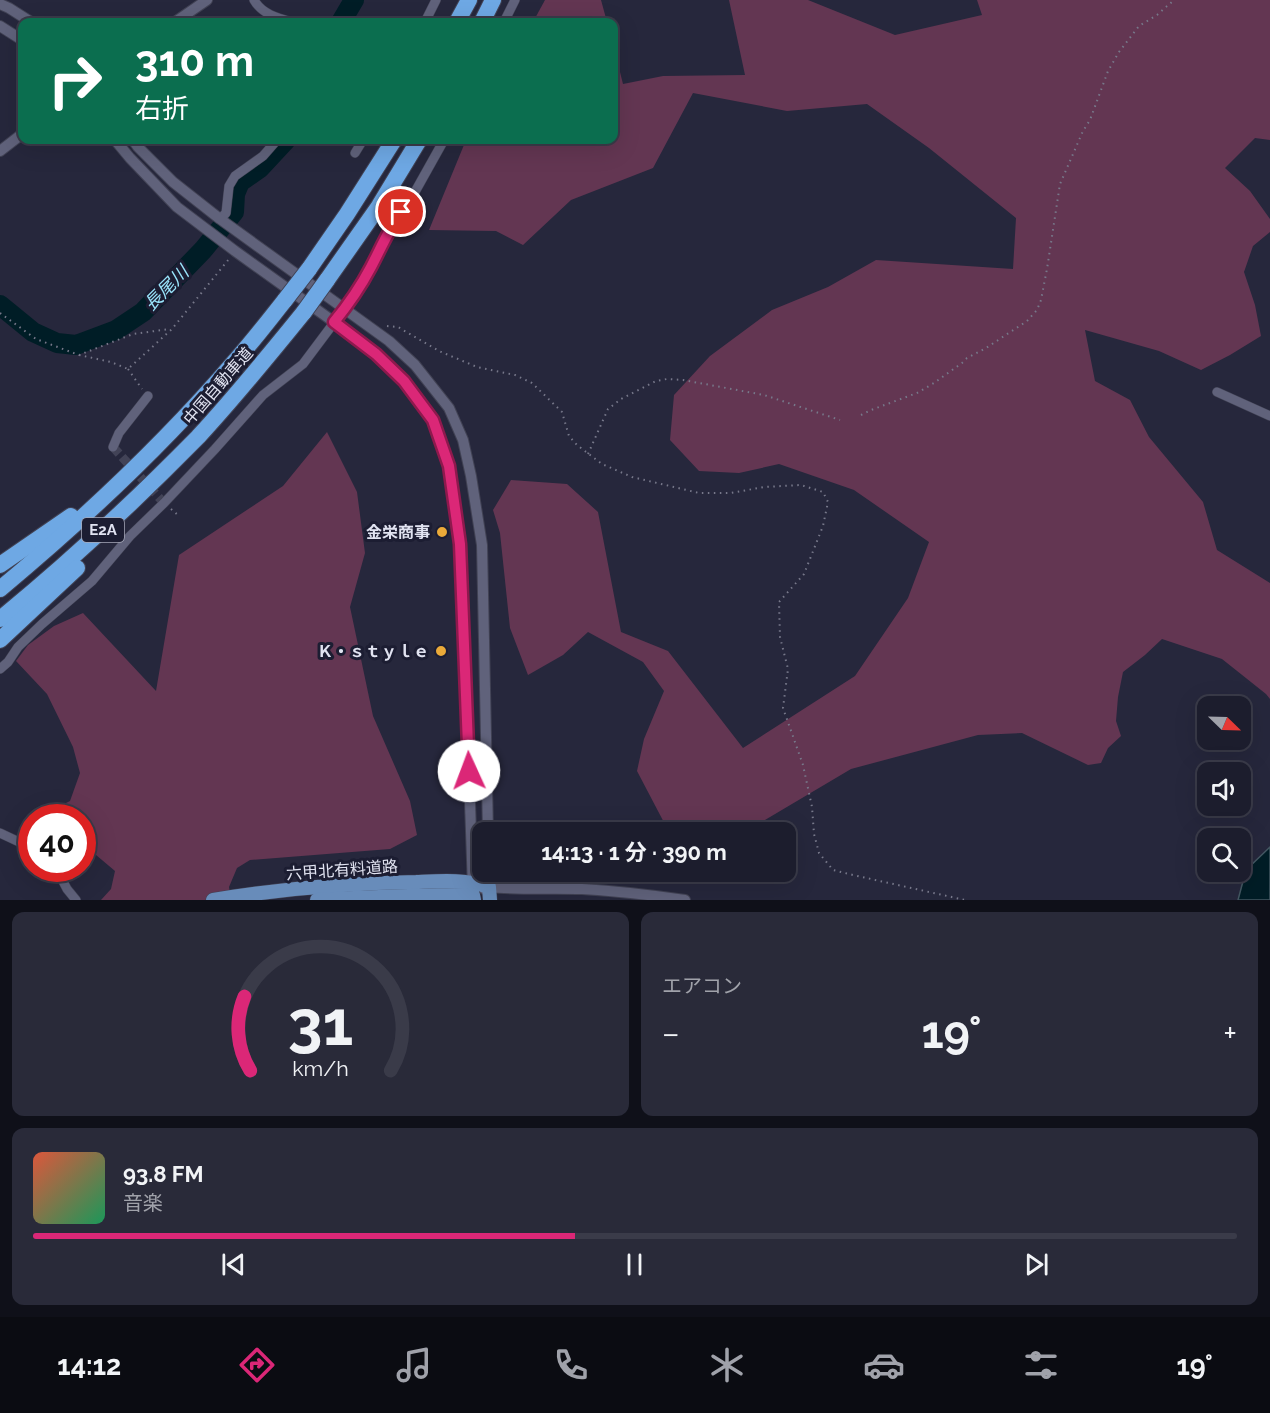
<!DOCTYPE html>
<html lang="ja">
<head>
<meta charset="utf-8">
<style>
	:root { --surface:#1c1d2d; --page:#292a39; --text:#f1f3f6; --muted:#a0a2aa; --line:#3a3b49; --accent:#db2777 }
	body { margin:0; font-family:Raleway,"Noto Sans JP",sans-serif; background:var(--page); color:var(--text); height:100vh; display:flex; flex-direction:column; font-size:22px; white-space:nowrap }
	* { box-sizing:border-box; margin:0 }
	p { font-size:20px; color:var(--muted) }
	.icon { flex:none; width:33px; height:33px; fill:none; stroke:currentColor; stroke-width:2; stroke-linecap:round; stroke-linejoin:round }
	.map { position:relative; height:900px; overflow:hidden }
	.side { display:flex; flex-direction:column; gap:12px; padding:12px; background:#0f1019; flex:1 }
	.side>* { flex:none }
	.hud { position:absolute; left:18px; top:18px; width:600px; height:126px; border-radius:12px; box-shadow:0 6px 24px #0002,0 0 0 2px var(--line); background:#0b6e4f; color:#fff; overflow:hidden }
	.needle { width:39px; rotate:113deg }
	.controls { position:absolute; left:1197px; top:696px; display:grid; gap:12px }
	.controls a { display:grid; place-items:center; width:54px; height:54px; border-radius:12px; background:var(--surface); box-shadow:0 6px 24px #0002,0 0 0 2px var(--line); font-size:30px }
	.speed { position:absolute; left:18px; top:804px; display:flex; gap:12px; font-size:30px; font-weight:700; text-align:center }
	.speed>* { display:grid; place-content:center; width:78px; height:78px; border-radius:50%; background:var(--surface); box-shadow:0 6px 24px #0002,0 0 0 2px var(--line); line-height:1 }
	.speed .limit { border:9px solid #d22; background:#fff; color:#111 }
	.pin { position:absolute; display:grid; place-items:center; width:51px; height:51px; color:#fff; margin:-26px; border:3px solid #fff; border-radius:50%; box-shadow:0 2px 6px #0007 }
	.me { position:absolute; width:66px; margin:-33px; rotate:358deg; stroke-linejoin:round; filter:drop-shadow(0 0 4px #0008) }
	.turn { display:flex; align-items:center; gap:21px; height:126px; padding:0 18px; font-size:27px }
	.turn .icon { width:78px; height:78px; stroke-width:2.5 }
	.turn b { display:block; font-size:42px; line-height:51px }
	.big { font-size:45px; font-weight:700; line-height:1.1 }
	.side .tile { flex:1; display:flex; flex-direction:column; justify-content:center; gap:9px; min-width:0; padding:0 21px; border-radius:12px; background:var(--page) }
	.side .dial { align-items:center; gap:0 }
	.dial svg { height:156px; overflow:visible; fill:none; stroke:var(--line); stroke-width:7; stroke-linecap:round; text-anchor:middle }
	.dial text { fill:var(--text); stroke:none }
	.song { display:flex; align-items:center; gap:18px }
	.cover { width:72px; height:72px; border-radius:9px; background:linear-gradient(135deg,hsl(10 70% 55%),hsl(150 70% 35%)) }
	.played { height:6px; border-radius:3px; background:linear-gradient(90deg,var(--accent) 45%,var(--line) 45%) }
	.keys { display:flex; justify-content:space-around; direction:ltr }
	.heat { display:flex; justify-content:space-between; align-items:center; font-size:33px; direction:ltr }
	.side .tiles { flex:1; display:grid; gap:12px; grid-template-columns:1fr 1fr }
	.tile:last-child { grid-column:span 2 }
	.trip { position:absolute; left:472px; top:822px; width:324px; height:60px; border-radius:12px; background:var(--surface); box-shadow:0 6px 24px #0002,0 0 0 2px var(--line); font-weight:700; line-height:60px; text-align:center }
	.dock { display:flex; height:96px; justify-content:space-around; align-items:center; background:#0b0c12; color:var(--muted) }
	.dock .icon { width:42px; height:42px }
	.dock .selected { color:var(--accent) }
	.dock b { font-size:27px; color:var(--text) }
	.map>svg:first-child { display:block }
</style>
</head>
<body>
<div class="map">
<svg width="1270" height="900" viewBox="0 0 1270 900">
	<rect width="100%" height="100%" fill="#26273c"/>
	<g fill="#633652">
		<polygon points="545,0 601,0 607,22 533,22"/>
		<polygon points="729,0 808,0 895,35 982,15 977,0 1270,0 1270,140 1255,138 1225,168 1250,191 1270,219 1270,232 1253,246 1244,272 1255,305 1261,336 1230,355 1201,370 1159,351 1085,330 1095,381 1130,400 1149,437 1203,502 1217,550 1270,583 1270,699 1266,694 1222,659 1162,639 1145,655 1123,672 1118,697 1116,721 1121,736 1108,748 1101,763 1088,765 1022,733 978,735 851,769 753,827 737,832 669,832 637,771 644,739 664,691 643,662 588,632 563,655 528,675 510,628 500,533 493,510 511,480 567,484 598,512 621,632 668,651 743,748 855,676 908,598 929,542 854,490 779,464 739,473 699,471 670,440 674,395 710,356 772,310 828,287 876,260 1013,269 1016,218 929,148 867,104 787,111 693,93 653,168 571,200 523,245 496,231 429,230 466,140 614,140 614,48 623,84 663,76 745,75"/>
		<polygon points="327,432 357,492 365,553 350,607 373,716 410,801 417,835 390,849 250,860 237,868 229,887 231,900 101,900 111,889 115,871 83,844 82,818 38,817 70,801 80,773 73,747 47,694 16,661 28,645 54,626 83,613 156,691 179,555 283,486"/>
	</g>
	<polygon fill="#001d26" stroke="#445863" stroke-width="1.5" points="1270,847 1270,900 1238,900 1246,870"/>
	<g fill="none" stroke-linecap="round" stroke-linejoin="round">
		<g stroke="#001d26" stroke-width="20">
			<polyline points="341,22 354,0"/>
			<polyline points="0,305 33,332 57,343 76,345 116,330 143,312 203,250 234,212 235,194 240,182 260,168 286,140"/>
		</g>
		<polyline stroke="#424357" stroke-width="9" stroke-dasharray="9 4.5" stroke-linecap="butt" points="113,447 164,503"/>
		<g stroke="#414254" stroke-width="10">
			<g id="minor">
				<path d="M254,0C262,14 277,18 292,22"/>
				<polyline points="425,22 436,0"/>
				<polyline points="504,22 515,0"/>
				<polyline points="355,153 363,140"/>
				<polyline points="220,219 226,213 229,186 235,176 263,156 277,140"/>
				<polyline points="1217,392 1270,416"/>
				<polyline points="113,447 119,433 148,396"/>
				<polyline points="0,669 8,662 18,647 42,624 92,581 130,536 164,503 215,449 263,395 303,364 345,308 370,269 391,226 411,199 444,140"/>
				<polyline points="0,833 32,848"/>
				<polyline points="56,868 67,889 76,900"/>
			</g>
		</g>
		<g stroke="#414254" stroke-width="12">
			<g id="tertiary">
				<polyline points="0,4 9,8 31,22"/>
				<polyline points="175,22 207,0"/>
				<polyline points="0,26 22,40"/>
				<polyline points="115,140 130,158 177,207 235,251 334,322 376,354 404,381 433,420 449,466 461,544 473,889"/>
				<polyline points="133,140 138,147 173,182 220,219 389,341 415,365 449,408 463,440 471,476 482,545 488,832"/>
				<polyline points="0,151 22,134"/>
				<path d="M489,887C520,890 551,888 582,889C616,891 651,895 685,900"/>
				<polyline points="484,889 489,887 488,872"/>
			</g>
		</g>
		<g stroke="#414254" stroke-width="15">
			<g id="primary">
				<path d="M213,900C280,889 348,883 416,882C440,881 465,879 489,887L490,900"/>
				<path d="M317,900C369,897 421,895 473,895L474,900"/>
			</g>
		</g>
		<g stroke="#414254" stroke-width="18">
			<g id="motorway">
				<polyline points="457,22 469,0"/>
				<polyline points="482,22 493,0"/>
				<polyline points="309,269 347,214 394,140"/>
				<polyline points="327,280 379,206 419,140"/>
				<polyline points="0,565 71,516"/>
				<path d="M0,589C84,519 165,443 236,360C253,341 269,320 285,300"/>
				<path d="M0,619C70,562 135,501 198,437C235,397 270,354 304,312"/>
				<polyline points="0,640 77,568"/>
			</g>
		</g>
		<g stroke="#77788a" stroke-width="2" stroke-dasharray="1.5 4.5" stroke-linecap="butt">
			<polyline points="0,313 36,339 79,355 133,334 170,329"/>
			<polyline points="387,326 398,327 439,351 477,367 515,375 532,383 562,412 569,436 577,445 602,464 632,477 699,493 731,493 764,487 801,485 823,492 828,502 823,526 804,574 779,602 780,637 788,669 783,708 803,765 812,807 814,834 819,853 833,870 853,875 965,900"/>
			<polyline points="79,355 111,362 128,369 172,329 229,259"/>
			<polyline points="128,369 142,389"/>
			<polyline points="861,415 871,410 917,393 934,383 962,363 967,358 986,348 1027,321 1037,310 1041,300 1047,269 1060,184 1083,131 1090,120 1108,71 1119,52 1139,26 1157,15 1174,0"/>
			<polyline points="588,454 608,409 621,399 656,381 667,379 683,380 764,395 840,420"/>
			<polyline points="171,509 178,515"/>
		</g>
		<use href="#minor" stroke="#60627b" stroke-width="9"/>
		<use href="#tertiary" stroke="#60627b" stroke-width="10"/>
		<use href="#primary" stroke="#688cba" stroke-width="14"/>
		<use href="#motorway" stroke="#6ea8e4" stroke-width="16"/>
		<g stroke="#414254" stroke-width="18" stroke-linecap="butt">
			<g id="motorway-bridge">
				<polyline points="285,300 309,269"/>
				<polyline points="304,312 327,280"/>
			</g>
		</g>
		<use href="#motorway-bridge" stroke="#6ea8e4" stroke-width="16"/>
	</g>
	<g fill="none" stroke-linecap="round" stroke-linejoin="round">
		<g stroke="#8e194d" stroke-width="15">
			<path id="route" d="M401,212C389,229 381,248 371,267C361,286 348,305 334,322L376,354L404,381L433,420L449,466L460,544L469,771"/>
		</g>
		<use href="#route" stroke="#db2777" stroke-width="10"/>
	</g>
	<g fill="#ebaa39" stroke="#1c1d32" stroke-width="2">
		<circle cx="442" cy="532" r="6"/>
		<circle cx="441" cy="651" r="6"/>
	</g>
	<g text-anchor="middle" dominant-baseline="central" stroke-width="6" stroke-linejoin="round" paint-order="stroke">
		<rect fill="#1c1d32" stroke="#a6a8b8" stroke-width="1.5" x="82" y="518" width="42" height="24" rx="4.5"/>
		<g font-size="15" font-weight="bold" fill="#e1e3f1">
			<text x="103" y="530">E2A</text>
		</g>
		<g font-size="16" fill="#e1e3f1" stroke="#1c1d32">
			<text transform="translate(218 386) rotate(-49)">中国自動車道</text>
			<text transform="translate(342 870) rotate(-4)">六甲北有料道路</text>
		</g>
		<g font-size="16" font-weight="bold" fill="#e1e3f1" stroke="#1c1d32" text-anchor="end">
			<text x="430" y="532">金栄商事</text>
			<text x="429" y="651">Ｋ・ｓｔｙｌｅ</text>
		</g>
		<g font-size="18" font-style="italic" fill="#9ae5fc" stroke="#1c1d32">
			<text transform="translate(166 288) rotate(-45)">長尾川</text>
		</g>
	</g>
</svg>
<div class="controls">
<a><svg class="needle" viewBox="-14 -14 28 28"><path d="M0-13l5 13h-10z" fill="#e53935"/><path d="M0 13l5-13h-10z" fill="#a0a2aa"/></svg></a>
<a><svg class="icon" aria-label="sound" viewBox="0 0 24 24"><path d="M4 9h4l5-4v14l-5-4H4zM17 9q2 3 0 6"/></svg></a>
<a><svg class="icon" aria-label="search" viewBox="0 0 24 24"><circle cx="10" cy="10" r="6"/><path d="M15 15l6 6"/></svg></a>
</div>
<div class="speed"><div class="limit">40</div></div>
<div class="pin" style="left:401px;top:212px;background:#d93025"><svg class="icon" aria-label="arrive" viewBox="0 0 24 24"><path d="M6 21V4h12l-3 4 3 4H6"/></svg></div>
<svg class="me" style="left:469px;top:771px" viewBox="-20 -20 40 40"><circle r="19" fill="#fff"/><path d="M0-13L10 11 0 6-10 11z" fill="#db2777"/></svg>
<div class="trip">14:13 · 1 分 · 390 m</div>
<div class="hud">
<div class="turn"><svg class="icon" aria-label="right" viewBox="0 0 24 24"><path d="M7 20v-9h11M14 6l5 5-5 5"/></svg><div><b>310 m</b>右折</div></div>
</div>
</div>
<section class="side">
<div class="tiles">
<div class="tile dial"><svg viewBox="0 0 100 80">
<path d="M14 69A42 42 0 1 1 86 69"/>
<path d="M14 69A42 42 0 0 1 11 31" stroke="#db2777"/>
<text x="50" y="56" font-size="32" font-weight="700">31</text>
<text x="50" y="72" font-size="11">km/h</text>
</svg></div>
<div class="tile"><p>エアコン</p>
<div class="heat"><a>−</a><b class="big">19°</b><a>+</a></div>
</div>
<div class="tile">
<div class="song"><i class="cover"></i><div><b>93.8 FM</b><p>音楽</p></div></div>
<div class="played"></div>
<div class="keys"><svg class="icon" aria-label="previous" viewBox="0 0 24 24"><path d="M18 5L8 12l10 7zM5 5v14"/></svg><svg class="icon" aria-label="pause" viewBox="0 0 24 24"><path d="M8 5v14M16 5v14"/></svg><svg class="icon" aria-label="next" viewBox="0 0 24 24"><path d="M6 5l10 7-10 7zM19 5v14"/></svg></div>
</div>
</div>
</section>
<nav class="dock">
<b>14:12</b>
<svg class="icon selected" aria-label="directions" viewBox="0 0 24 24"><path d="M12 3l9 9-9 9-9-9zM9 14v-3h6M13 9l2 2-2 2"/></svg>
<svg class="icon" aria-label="music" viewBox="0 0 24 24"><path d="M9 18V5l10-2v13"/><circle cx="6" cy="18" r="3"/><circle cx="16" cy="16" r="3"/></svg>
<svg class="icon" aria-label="phone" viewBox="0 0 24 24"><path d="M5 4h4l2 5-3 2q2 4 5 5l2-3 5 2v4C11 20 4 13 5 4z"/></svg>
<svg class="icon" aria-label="climate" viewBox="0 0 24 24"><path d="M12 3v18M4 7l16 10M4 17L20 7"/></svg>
<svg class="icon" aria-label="car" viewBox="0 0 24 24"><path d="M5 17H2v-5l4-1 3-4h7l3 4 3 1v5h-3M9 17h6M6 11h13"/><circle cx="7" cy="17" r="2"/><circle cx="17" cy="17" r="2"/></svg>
<svg class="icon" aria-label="filters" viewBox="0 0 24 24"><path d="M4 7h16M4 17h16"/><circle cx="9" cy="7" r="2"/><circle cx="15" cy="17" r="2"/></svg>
<b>19°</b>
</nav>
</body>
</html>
